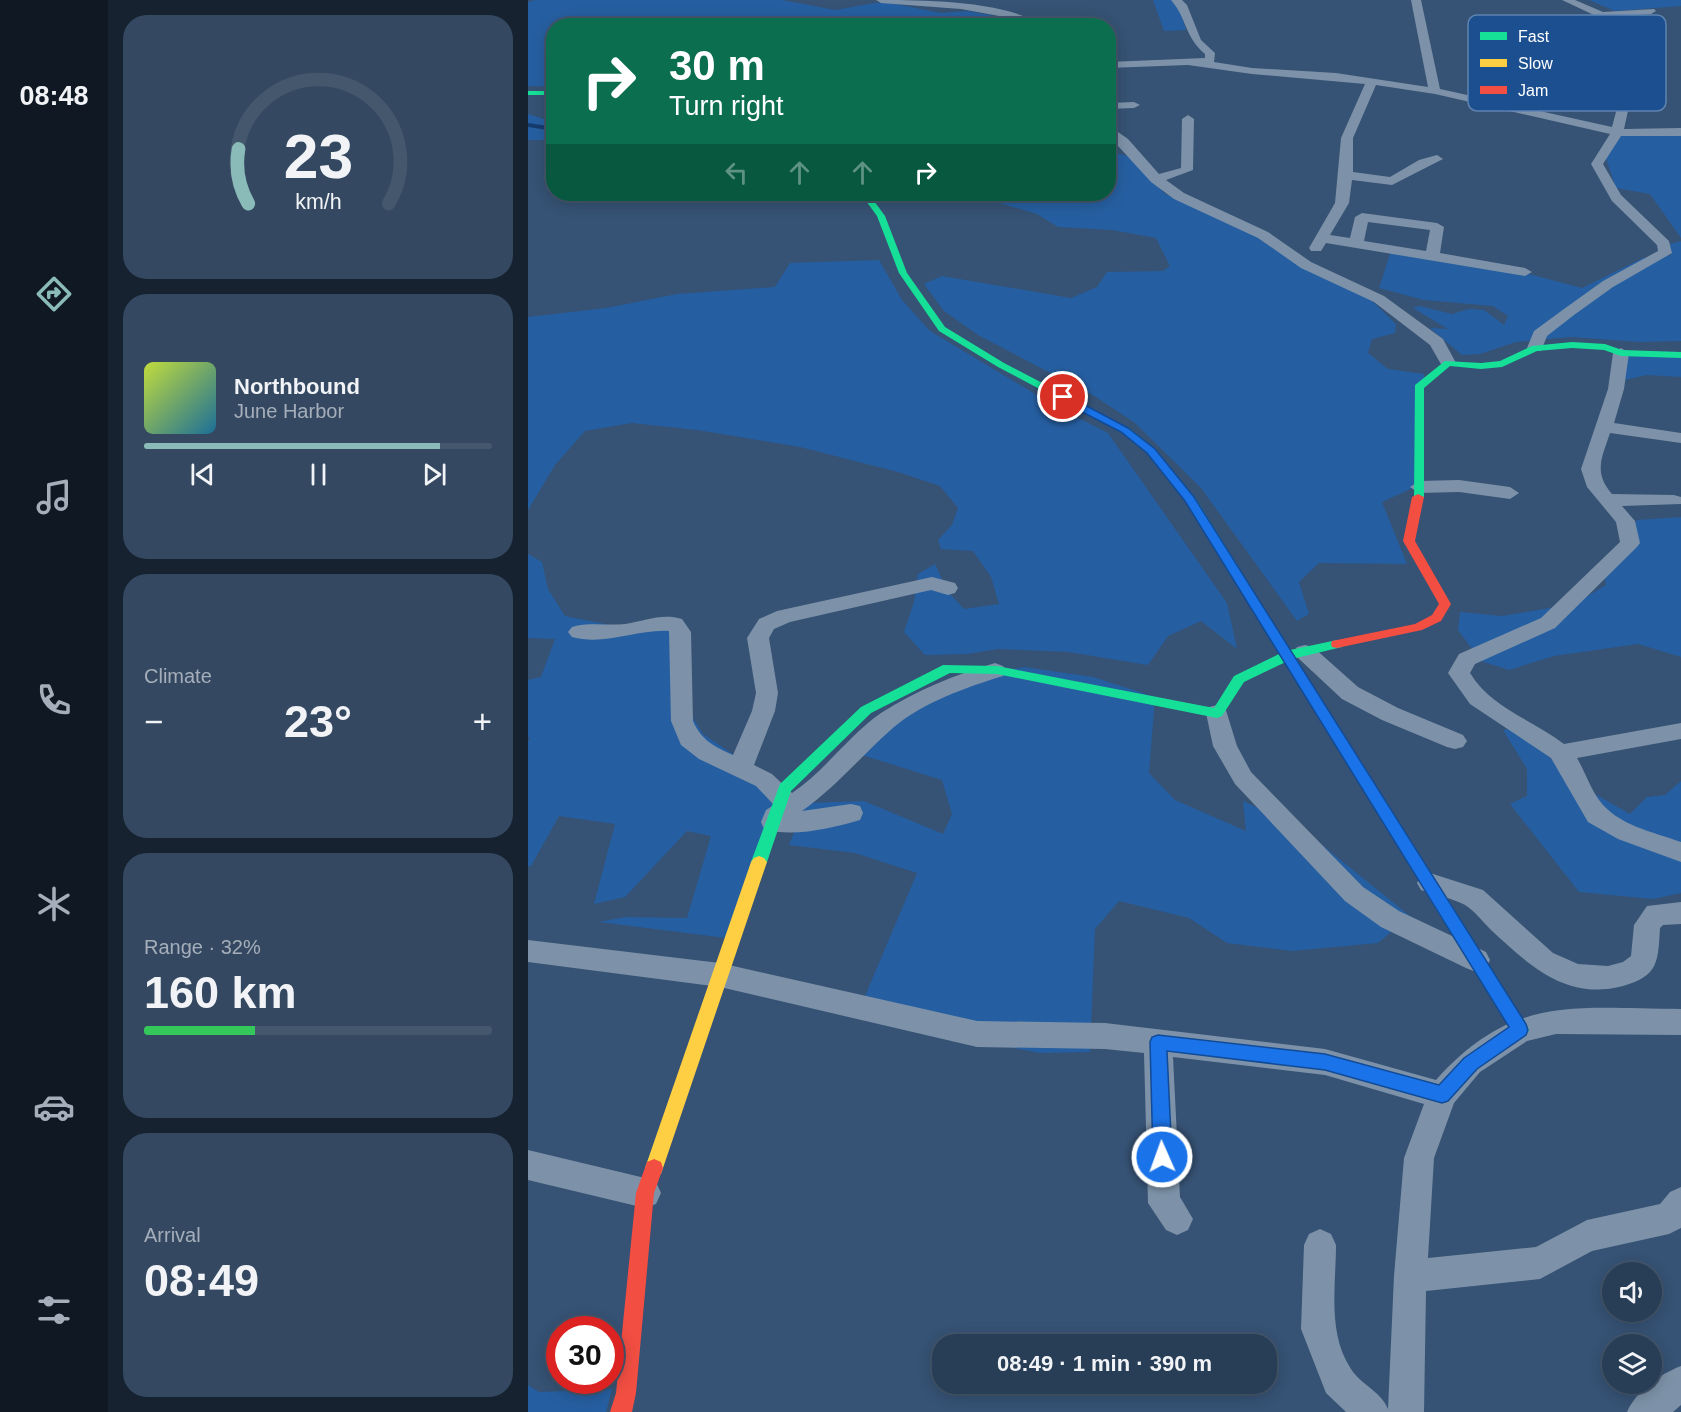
<!DOCTYPE html>
<html lang="en">
<head>
<meta charset="utf-8">
<style>
	:root { --surface:#283e57; --page:#344961; --text:#f1f3f6; --muted:#a5aeba; --line:#44576d; --accent:#8bbbb9 }
	body { margin:0; font-family:Arial,sans-serif; background:var(--page); color:var(--text); height:100vh; display:flex; flex-direction:column; font-size:22px; white-space:nowrap }
	* { box-sizing:border-box; margin:0 }
	p { font-size:20px; color:var(--muted) }
	.icon { flex:none; width:33px; height:33px; fill:none; stroke:currentColor; stroke-width:2; stroke-linecap:round; stroke-linejoin:round }
	.map { position:relative; flex:1; overflow:hidden }
	.panel { display:flex; flex-direction:column; gap:15px; padding:15px; background:#162230; width:420px }
	.panel>* { flex:none }
	.hud { position:absolute; left:18px; top:18px; width:570px; height:183px; border-radius:24px; box-shadow:0 3px 15px #0003,0 0 0 2px var(--line); background:#0b6e4f; color:#fff; overflow:hidden }
	.fabs { position:absolute; left:1074px; top:1262px; display:grid; gap:12px }
	.fabs a { display:grid; place-items:center; width:60px; height:60px; border-radius:50%; background:var(--surface); box-shadow:0 3px 15px #0003,0 0 0 2px var(--line); font-size:30px }
	.speed { position:absolute; left:18px; top:1316px; display:flex; gap:12px; font-size:30px; font-weight:700; text-align:center }
	.speed>* { display:grid; place-content:center; width:78px; height:78px; border-radius:50%; background:var(--surface); box-shadow:0 3px 15px #0003,0 0 0 2px var(--line); line-height:1 }
	.speed .limit { border:9px solid #d22; background:#fff; color:#111 }
	.pin { position:absolute; display:grid; place-items:center; width:51px; height:51px; color:#fff; margin:-26px; border:3px solid #fff; border-radius:50%; box-shadow:0 2px 6px #0007 }
	.me { position:absolute; width:66px; margin:-33px; rotate:358deg; stroke-linejoin:round; filter:drop-shadow(0 0 4px #0008) }
	.turn { display:flex; align-items:center; gap:21px; height:126px; padding:0 24px; font-size:27px }
	.turn .icon { width:78px; height:78px; stroke-width:2.5 }
	.turn b { display:block; font-size:42px; line-height:51px }
	.lanes { display:flex; align-items:center; height:57px; padding:0 24px; background:#0003; justify-content:center; gap:30px; direction:ltr }
	.lanes .off { opacity:.35 }
	.big { font-size:45px; font-weight:700; line-height:1.1 }
	.panel .tile { flex:1; display:flex; flex-direction:column; justify-content:center; gap:9px; min-width:0; padding:0 21px; border-radius:24px; background:var(--page) }
	.panel .dial { align-items:center; gap:0 }
	.dial svg { height:156px; overflow:visible; fill:none; stroke:var(--line); stroke-width:7; stroke-linecap:round; text-anchor:middle }
	.dial text { fill:var(--text); stroke:none }
	.song { display:flex; align-items:center; gap:18px }
	.cover { width:72px; height:72px; border-radius:9px; background:linear-gradient(135deg,hsl(70 70% 55%),hsl(200 70% 35%)) }
	.played { height:6px; border-radius:3px; background:linear-gradient(90deg,var(--accent) 85%,var(--line) 85%) }
	.keys { display:flex; justify-content:space-around; direction:ltr }
	.heat { display:flex; justify-content:space-between; align-items:center; font-size:33px; direction:ltr }
	.charge { height:9px; border-radius:4px; background:linear-gradient(90deg,#34c759 32%,var(--line) 0) }
	.trip { position:absolute; left:404px; top:1334px; width:345px; height:60px; border-radius:24px; background:var(--surface); box-shadow:0 3px 15px #0003,0 0 0 2px var(--line); font-weight:700; line-height:60px; text-align:center }
	main { display:flex; flex:1; min-height:0 }
	.tab-bar { display:flex; flex-direction:column; width:108px; justify-content:space-around; align-items:center; background:#101923; color:var(--muted) }
	.tab-bar .icon { width:42px; height:42px }
	.tab-bar .active { color:var(--accent) }
	.tab-bar b { font-size:27px; color:var(--text) }
	.map>svg:first-child { display:block }
</style>
</head>
<body>
<main>
<nav class="tab-bar">
<b>08:48</b>
<svg class="icon active" aria-label="directions" viewBox="0 0 24 24"><path d="M12 3l9 9-9 9-9-9zM9 14v-3h6M13 9l2 2-2 2"/></svg>
<svg class="icon" aria-label="music" viewBox="0 0 24 24"><path d="M9 18V5l10-2v13"/><circle cx="6" cy="18" r="3"/><circle cx="16" cy="16" r="3"/></svg>
<svg class="icon" aria-label="phone" viewBox="0 0 24 24"><path d="M5 4h4l2 5-3 2q2 4 5 5l2-3 5 2v4C11 20 4 13 5 4z"/></svg>
<svg class="icon" aria-label="climate" viewBox="0 0 24 24"><path d="M12 3v18M4 7l16 10M4 17L20 7"/></svg>
<svg class="icon" aria-label="car" viewBox="0 0 24 24"><path d="M5 17H2v-5l4-1 3-4h7l3 4 3 1v5h-3M9 17h6M6 11h13"/><circle cx="7" cy="17" r="2"/><circle cx="17" cy="17" r="2"/></svg>
<svg class="icon" aria-label="filters" viewBox="0 0 24 24"><path d="M4 7h16M4 17h16"/><circle cx="9" cy="7" r="2"/><circle cx="15" cy="17" r="2"/></svg>
</nav>
<section class="panel">
<div class="tile dial"><svg viewBox="0 0 100 80">
<path d="M14 69A42 42 0 1 1 86 69"/>
<path d="M14 69A42 42 0 0 1 9 41" stroke="#8bbbb9"/>
<text x="50" y="56" font-size="32" font-weight="700">23</text>
<text x="50" y="72" font-size="11">km/h</text>
</svg></div>
<div class="tile">
<div class="song"><i class="cover"></i><div><b>Northbound</b><p>June Harbor</p></div></div>
<div class="played"></div>
<div class="keys"><svg class="icon" aria-label="previous" viewBox="0 0 24 24"><path d="M18 5L8 12l10 7zM5 5v14"/></svg><svg class="icon" aria-label="pause" viewBox="0 0 24 24"><path d="M8 5v14M16 5v14"/></svg><svg class="icon" aria-label="next" viewBox="0 0 24 24"><path d="M6 5l10 7-10 7zM19 5v14"/></svg></div>
</div>
<div class="tile"><p>Climate</p>
<div class="heat"><a>−</a><b class="big">23°</b><a>+</a></div>
</div>
<div class="tile"><p>Range · 32%</p><b class="big">160 km</b><div class="charge"></div></div>
<div class="tile"><p>Arrival</p><b class="big">08:49</b></div>
</section>
<div class="map">
<svg width="1153" height="1412" viewBox="0 0 1153 1412">
	<rect width="100%" height="100%" fill="#365274"/>
	<g fill="#265fa1">
		<polygon points="7,0 254,0 307,10 347,3 362,3 413,13 440,11 513,25 26,26 25,87 0,86 0,2"/>
		<polygon points="625,0 647,0 652,9 658,30 636,31"/>
		<polygon points="1061,0 1153,0 1153,6 1087,11"/>
		<polygon points="0,114 25,122 25,140 0,140"/>
		<polygon points="1153,129 1153,238 1122,194 1088,188 1077,155 1095,132"/>
		<polygon points="581,151 603,157 637,194 700,218 759,257 837,294 868,324 867,333 844,339 840,353 860,369 896,374 893,484 854,502 879,564 791,563 771,582 781,614 769,621 673,488 607,423 568,397 450,335 416,311 396,284 414,276 543,298 569,287 579,272 635,271 642,266 628,238 584,230 530,227 509,214 441,194 580,194"/>
		<polygon points="1153,241 1153,341 1112,342 1043,337 988,342 952,354 934,355 902,328 920,329 885,308 892,306 924,314 941,309 956,310 976,325 980,316 965,306 896,300 851,288 864,248 1001,274 1054,288 1115,258 1143,255 1142,244"/>
		<polygon points="351,260 374,300 402,331 529,407 580,433 699,603 709,649 673,621 640,636 620,665 540,652 470,649 439,654 397,655 376,632 386,602 390,574 407,564 420,592 436,609 471,604 463,577 445,551 413,549 410,540 424,525 430,508 412,486 370,472 272,447 169,430 104,423 57,431 27,465 0,510 0,317 78,308 149,294 247,287 262,263"/>
		<polygon points="1106,351 1153,352 1153,377 1119,375 1092,381 1095,363"/>
		<polygon points="1153,517 1153,657 1110,644 1026,656 981,670 953,661 930,630 932,612 974,616 1046,604 1078,585 1075,567 1097,541 1109,520"/>
		<polygon points="0,554 14,562 20,589 37,616 87,626 143,625 147,689 175,734 224,767 247,807 198,938 71,922 97,917 159,918 183,836 159,831 97,897 66,904 87,824 31,816 3,866 0,866 0,741 2,738 0,737 0,680 13,677 27,639 0,638"/>
		<polygon points="496,667 565,677 627,697 621,773 647,800 718,831 715,801 773,828 882,916 850,943 764,951 699,943 661,918 591,901 567,929 562,1052 512,1053 427,1037 337,996 389,873 327,853 261,845 278,803 336,801 415,834 424,814 414,780 334,755 406,687"/>
		<polygon points="987,728 1058,789 1102,814 1119,797 1137,795 1153,781 1153,893 1125,899 1051,892 982,804 999,796 999,769 975,730"/>
		<polygon points="0,1385 11,1392 84,1389 78,1412 0,1412"/>
	</g>
	<g fill="none" stroke-linecap="round" stroke-linejoin="round">
		<polyline stroke="#153c6e" stroke-width="4" points="0,125 26,129"/>
		<g fill="#7d92a8" fill-rule="evenodd">
			<path d="M348,0C392,0 478,0 515,26H500L471,16L433,9L353,3Z"/>
			<path d="M643,0H654L659,5L673,40L687,53L686,62L724,68L808,73L900,87L883,0H893L912,89L1084,127L1099,70L1070,17L1034,0H1047L1075,12L1126,9L1128,11L1123,14L1080,17L1109,70L1096,129L1153,128V136H1093L1075,164L1093,195L1141,241L1144,253L1085,287L1046,315L1019,336L1013,351H1001L999,348L1006,331L1036,309L1075,281L1130,251L1129,245L1084,201L1063,164L1082,134L907,94L848,85L825,138V172L862,177L891,160L909,155L915,159L864,185L824,180L821,203L802,235L822,238L827,217L834,213L909,223L916,227L912,253L997,268L1004,272L997,276L798,243L793,251H783L781,248L807,203L813,138L837,84L724,74L660,65L580,68V62L677,58V54C656,36 659,18 643,0ZM840,222L902,230L898,251L836,241Z"/>
			<polygon points="580,103 606,102 612,105 606,108 580,109"/>
			<polygon points="660,115 666,119 665,170 638,180 656,193 740,232 783,262 856,296 915,339 928,363 926,366 914,366 902,345 846,302 773,268 730,238 646,199 623,182 580,135 580,125 600,139 631,174 653,168 654,119"/>
			<path d="M1093,348L1101,353L1096,389L1086,423L1153,433V443L1082,433C1074,458 1065,472 1084,494L1146,495L1153,497V504L1094,506L1107,521L1112,543L1109,547L1027,628L947,664L942,673C963,708 1005,720 1036,744L1153,723V739L1049,758C1057,772 1062,787 1071,800C1089,825 1125,832 1153,842V862L1090,839L1060,822L1023,758L942,704L920,673L931,654L1013,618L1092,542L1088,522L1059,487L1053,469L1080,389L1085,353Z"/>
			<polygon points="931,480 982,487 991,493 982,499 931,492 891,493 882,487 891,481"/>
			<path d="M404,577L427,583L430,588L427,593L420,595L403,590L262,622L246,629L241,638L250,693L247,711L226,765L244,774L264,793C297,771 320,736 353,713C389,690 426,675 467,663L475,666L478,671L475,676C439,687 396,702 366,727C334,755 308,787 274,811L323,804L332,806L335,813L332,820C304,828 264,838 236,829L233,822L238,810L246,805L228,786L171,759L153,745L143,721L141,631C109,629 77,646 44,637L40,632L44,627C61,622 79,626 97,624C118,621 133,613 154,619L163,632L165,721C173,740 187,747 205,755L224,711L228,693L219,638L231,619L249,611Z"/>
			<polygon points="777,645 785,647 830,687 870,708 935,735 939,741 935,747 927,749 919,747 854,720 814,699 769,657 766,652 769,647"/>
			<polygon points="689,705 697,707 709,746 723,772 835,887 871,911 958,952 962,960 958,968 948,972 938,968 853,927 817,901 707,784 685,746 678,713 681,707"/>
			<path d="M902,873L955,890L1025,953L1050,964L1080,966L1095,962L1103,956L1106,925L1119,906L1153,902V924L1135,925L1132,928C1130,961 1131,976 1095,986C1038,1001 1001,965 963,930C955,922 946,910 937,905C924,898 907,895 893,890L889,883L893,876Z"/>
			<path d="M0,940L192,963L449,1021L577,1023L797,1049L908,1080C986,993 1048,1009 1153,1009V1035L1028,1034L999,1041L952,1072L926,1103L906,1158L900,1258L1008,1247L1059,1220L1132,1204L1142,1192L1153,1187V1228L1141,1234L1064,1251L1012,1279L898,1291L896,1412H818L798,1393L773,1329L776,1245L781,1234L792,1229L803,1234L808,1245C808,1285 799,1333 823,1369C833,1385 853,1391 860,1409L866,1276L876,1158L896,1104L797,1075L645,1057L652,1197L665,1219L660,1230L649,1235L638,1230L620,1203L616,1053L577,1049L449,1047L192,987L0,962Z"/>
			<polygon points="0,1150 117,1178 128,1182 133,1193 128,1204 117,1208 0,1180"/>
			<path d="M1153,1366V1405L1145,1412H1099C1108,1391 1132,1374 1153,1366Z"/>
		</g>
		<g fill="#16e098" fill-rule="evenodd">
			<rect x="0" y="91" width="26" height="4"/>
			<polygon points="333,194 341,194 357,216 379,273 417,327 476,363 601,428 627,449 668,499 762,650 809,640 815,644 814,647 764,659 716,682 694,716 689,718 469,674 422,673 343,713 263,791 239,862 236,866 231,868 226,866 223,862 252,784 333,707 415,665 469,666 686,708 706,676 751,654 657,500 619,453 593,432 470,367 411,331 371,273 349,216"/>
			<polygon points="1044,342 1077,344 1094,350 1153,352 1153,358 1093,356 1076,350 1044,348 1009,351 974,367 953,369 922,366 896,388 896,497 894,499 886,499 887,385 917,361 953,363 972,361 1004,346"/>
			<polygon points="920,907 926,909 998,1025 1001,1030 998,1035 992,1038 986,1035 914,919 912,914 914,909"/>
		</g>
		<g fill="#ffcf43" fill-rule="evenodd">
			<polygon points="756,647 761,648 926,909 928,914 926,919 920,921 914,919 750,651"/>
			<polygon points="231,856 236,858 239,862 135,1168 133,1174 126,1177 119,1174 117,1168 223,862 226,858"/>
		</g>
		<g fill="#f24e42" fill-rule="evenodd">
			<polygon points="890,494 896,497 887,541 923,604 913,621 894,630 809,648 804,647 803,644 804,641 887,624 904,615 911,604 875,541 884,497"/>
			<polygon points="126,1159 133,1162 135,1168 126,1193 108,1393 104,1412 82,1412 88,1393 108,1193 119,1162"/>
		</g>
	</g>
	<polygon fill="#1a73e8" stroke="#114b97" stroke-width="1.5" points="531,395 538,395 600,428 627,449 666,497 998,1024 1000,1030 998,1035 949,1069 920,1101 914,1103 797,1070 639,1051 644,1157 641,1164 634,1166 628,1164 625,1157 622,1042 624,1037 630,1035 797,1054 911,1085 936,1058 981,1027 657,501 619,453 593,432 531,400"/>
	<rect x="940" y="15" width="198" height="96" rx="9" fill="#1b4f8f" stroke="#5f84b1" stroke-width="1.5"/>
	<rect x="952" y="32" width="27" height="8" fill="#16e098"/>
	<rect x="952" y="59" width="27" height="8" fill="#ffcf43"/>
	<rect x="952" y="86" width="27" height="8" fill="#f24e42"/>
	<g font-size="16" fill="#fff">
		<text x="990" y="42">Fast</text>
		<text x="990" y="69">Slow</text>
		<text x="990" y="96">Jam</text>
	</g>
</svg>
<div class="fabs">
<a><svg class="icon" aria-label="sound" viewBox="0 0 24 24"><path d="M4 9h4l5-4v14l-5-4H4zM17 9q2 3 0 6"/></svg></a>
<a><svg class="icon" aria-label="layers" viewBox="0 0 24 24"><path d="M12 4l9 5-9 5-9-5zM3 14l9 5 9-5"/></svg></a>
</div>
<div class="speed"><div class="limit">30</div></div>
<div class="pin" style="left:535px;top:397px;background:#d93025"><svg class="icon" aria-label="arrive" viewBox="0 0 24 24"><path d="M6 21V4h12l-3 4 3 4H6"/></svg></div>
<svg class="me" style="left:634px;top:1157px" viewBox="-20 -20 40 40"><circle r="17" fill="#1a73e8" stroke="#fff" stroke-width="3"/><path d="M0-11L8 9 0 5-8 9z" fill="#fff"/></svg>
<div class="trip">08:49 · 1 min · 390 m</div>
<div class="hud">
<div class="turn"><svg class="icon" aria-label="right" viewBox="0 0 24 24"><path d="M7 20v-9h11M14 6l5 5-5 5"/></svg><div><b>30 m</b>Turn right</div></div>
<div class="lanes"><svg class="icon off" aria-label="left" viewBox="0 0 24 24"><path d="M17 20v-9H6M10 6l-5 5 5 5"/></svg><svg class="icon off" aria-label="ahead" viewBox="0 0 24 24"><path d="M12 20V5M6 11l6-6 6 6"/></svg><svg class="icon off" aria-label="ahead" viewBox="0 0 24 24"><path d="M12 20V5M6 11l6-6 6 6"/></svg><svg class="icon" aria-label="right" viewBox="0 0 24 24"><path d="M7 20v-9h11M14 6l5 5-5 5"/></svg></div>
</div>
</div>
</main>
</body>
</html>
